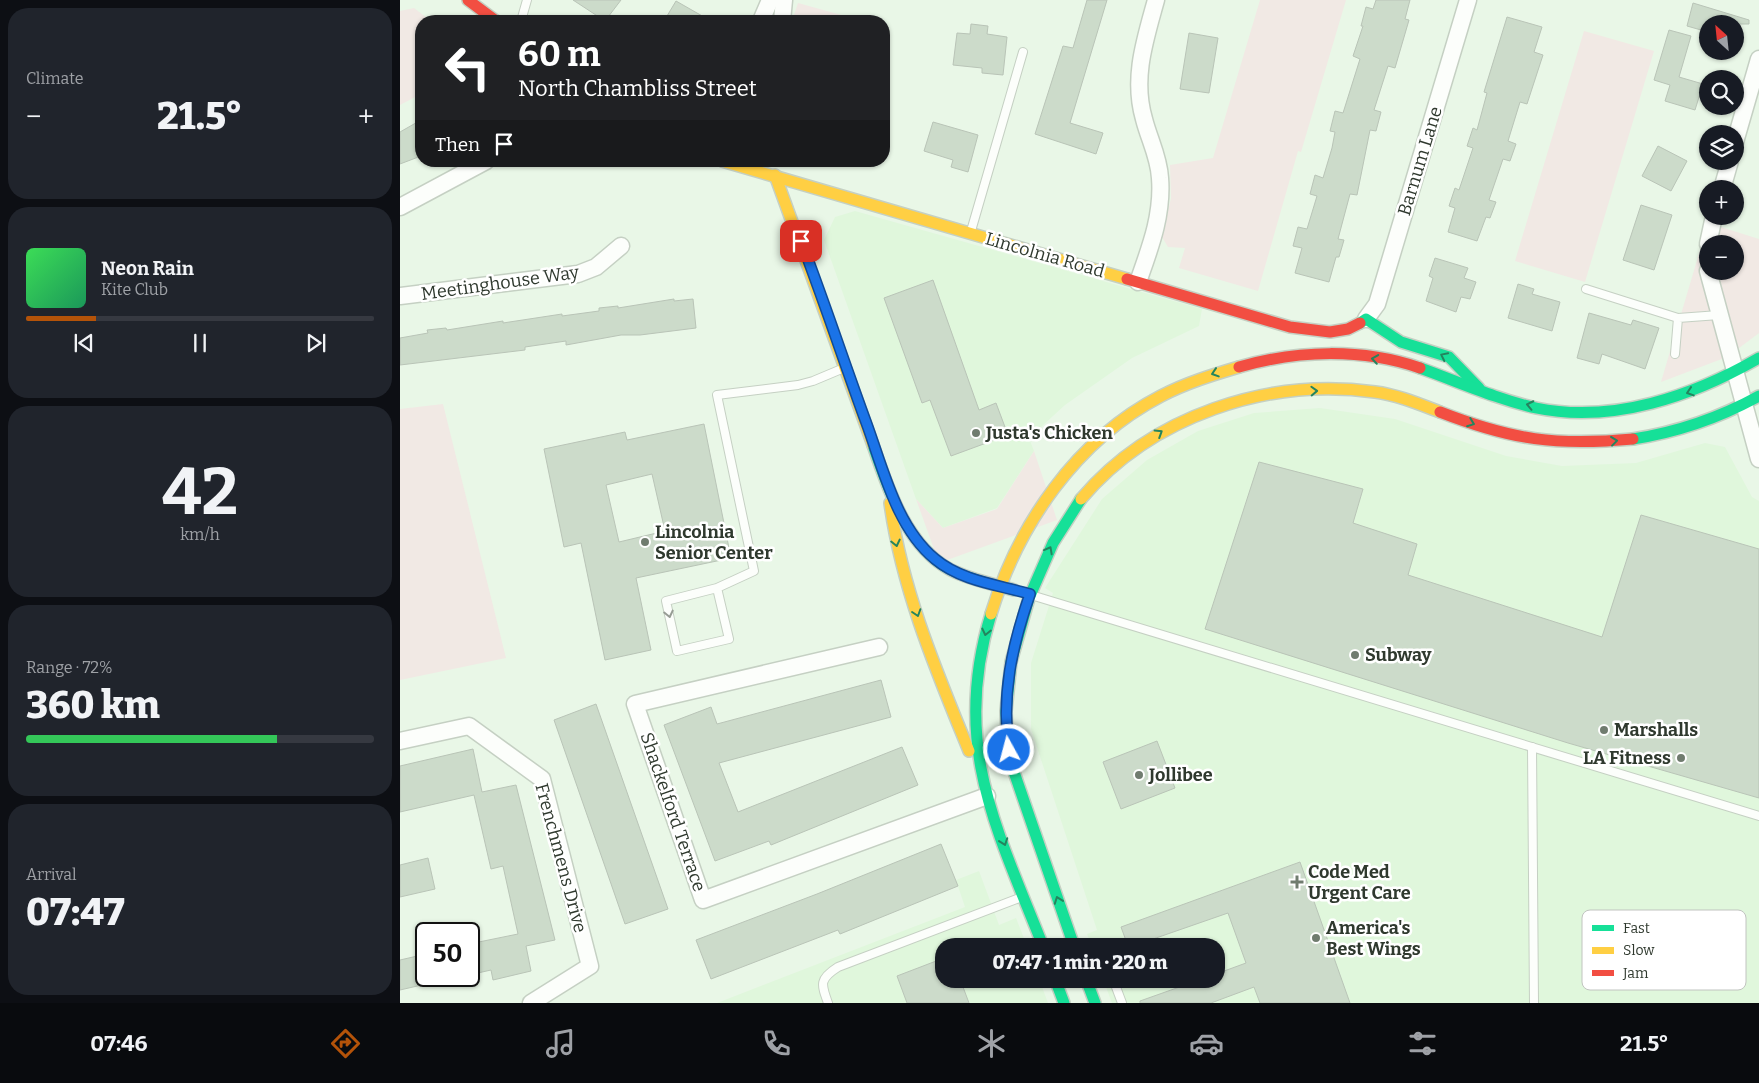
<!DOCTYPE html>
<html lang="en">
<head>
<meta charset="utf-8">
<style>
	:root { --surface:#171b24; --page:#20242c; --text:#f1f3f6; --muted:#9ea1a6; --line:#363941; --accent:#b45309 }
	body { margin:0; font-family:Bitter,serif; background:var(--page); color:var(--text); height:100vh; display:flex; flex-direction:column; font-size:19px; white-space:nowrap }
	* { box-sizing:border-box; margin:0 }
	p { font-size:16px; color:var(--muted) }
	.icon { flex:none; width:28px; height:28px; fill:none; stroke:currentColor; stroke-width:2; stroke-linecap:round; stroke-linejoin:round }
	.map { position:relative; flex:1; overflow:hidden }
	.panel { display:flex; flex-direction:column; gap:8px; padding:8px; background:#0d0f14; width:400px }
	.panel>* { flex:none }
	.hud { position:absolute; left:15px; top:15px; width:475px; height:152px; border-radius:20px; box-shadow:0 1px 4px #0004; background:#202124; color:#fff; overflow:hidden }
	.needle { width:32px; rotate:333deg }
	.buttons { position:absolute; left:1299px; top:15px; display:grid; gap:10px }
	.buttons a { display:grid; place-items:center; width:45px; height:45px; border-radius:50%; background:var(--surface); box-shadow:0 1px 4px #0004; font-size:25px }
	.speed { position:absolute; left:15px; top:922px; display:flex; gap:10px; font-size:25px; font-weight:700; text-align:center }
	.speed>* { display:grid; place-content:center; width:65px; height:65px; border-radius:50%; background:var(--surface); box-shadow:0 1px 4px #0004; line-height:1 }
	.speed .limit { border:2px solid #111; border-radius:8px; background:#fff; color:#111 }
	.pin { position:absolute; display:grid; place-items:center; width:42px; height:42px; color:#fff; margin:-21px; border-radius:10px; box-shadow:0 2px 8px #0006 }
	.me { position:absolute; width:55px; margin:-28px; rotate:353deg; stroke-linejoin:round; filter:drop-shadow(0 0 4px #0008) }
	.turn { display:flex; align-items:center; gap:18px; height:105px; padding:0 20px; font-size:22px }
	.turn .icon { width:65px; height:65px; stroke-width:2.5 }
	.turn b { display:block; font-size:35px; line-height:42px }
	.then { display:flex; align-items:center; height:48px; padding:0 20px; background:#0003; gap:10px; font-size:19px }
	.big { font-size:38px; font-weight:800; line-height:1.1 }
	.panel .card { flex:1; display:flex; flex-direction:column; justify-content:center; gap:8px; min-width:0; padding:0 18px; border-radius:20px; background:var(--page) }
	.panel .dial { align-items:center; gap:0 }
	.dial b { font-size:65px; line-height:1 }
	.song { display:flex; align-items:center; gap:15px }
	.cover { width:60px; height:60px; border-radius:8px; background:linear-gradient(135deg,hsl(130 70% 55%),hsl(150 70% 35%)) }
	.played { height:5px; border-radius:2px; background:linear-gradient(90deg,var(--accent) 20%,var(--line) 20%) }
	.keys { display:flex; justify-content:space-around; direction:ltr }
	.heat { display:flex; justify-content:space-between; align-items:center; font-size:28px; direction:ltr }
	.charge { height:8px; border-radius:4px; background:linear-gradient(90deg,#34c759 72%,var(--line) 0) }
	.trip { position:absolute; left:535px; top:938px; width:290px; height:50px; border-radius:20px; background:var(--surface); box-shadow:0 1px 4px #0004; font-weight:800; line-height:50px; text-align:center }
	.tabs { display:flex; height:80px; justify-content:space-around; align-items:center; background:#090b0e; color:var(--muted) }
	.tabs .icon { width:35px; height:35px }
	.tabs .on { color:var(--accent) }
	.tabs b { font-size:22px; color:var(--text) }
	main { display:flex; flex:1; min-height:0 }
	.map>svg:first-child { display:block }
</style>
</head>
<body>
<main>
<section class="panel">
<div class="card"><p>Climate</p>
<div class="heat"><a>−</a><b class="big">21.5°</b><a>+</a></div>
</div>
<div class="card">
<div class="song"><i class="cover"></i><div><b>Neon Rain</b><p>Kite Club</p></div></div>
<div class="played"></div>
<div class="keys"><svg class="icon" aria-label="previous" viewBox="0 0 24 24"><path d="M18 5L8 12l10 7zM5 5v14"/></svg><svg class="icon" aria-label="pause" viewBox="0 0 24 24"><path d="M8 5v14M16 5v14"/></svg><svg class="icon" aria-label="next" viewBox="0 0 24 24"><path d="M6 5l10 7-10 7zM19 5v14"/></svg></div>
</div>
<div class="card dial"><b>42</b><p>km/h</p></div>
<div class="card"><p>Range · 72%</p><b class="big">360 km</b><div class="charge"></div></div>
<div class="card"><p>Arrival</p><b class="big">07:47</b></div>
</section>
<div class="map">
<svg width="1359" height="1003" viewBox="0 0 1359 1003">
	<rect width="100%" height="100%" fill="#e9f7e7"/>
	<g fill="#e0f7dc">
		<polygon points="455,211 802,309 799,326 732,358 665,405 629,438 634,451 597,508 543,528 516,499 424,240 435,217"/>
		<polygon points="920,408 995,419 1106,456 1162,466 1236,463 1305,443 1325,447 1352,497 1359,501 1359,1003 712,1003 703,979 816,979 816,946 692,946 687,934 697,930 631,729 631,663 653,593 645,588 702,499 747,460 798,431 854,413"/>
		<polygon points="579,871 599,925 616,918 627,946 544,946 544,979 639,979 648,1003 317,1003 565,907 556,880"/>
	</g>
	<g fill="#f1e9e4" fill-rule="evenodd">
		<polygon points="860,0 946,0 901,152 898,151 858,291 779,268 785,248 768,247 762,237 771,198 770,165 813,158"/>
		<polygon points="398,3 463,21 392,21"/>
		<polygon points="14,8 31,21 21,21 21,94 0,105 0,11"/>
		<polygon points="1184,31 1254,51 1185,282 1115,261"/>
		<path d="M1308,223L1359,239V333L1327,357L1261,382ZM1308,244H1335V271H1308Z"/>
		<polygon points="43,404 106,658 0,680 0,409"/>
		<polygon points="634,451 657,520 539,563 516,499 543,528 597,509"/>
	</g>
	<g fill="#ccdbca" stroke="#b9c4b7" fill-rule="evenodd">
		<polygon points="173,0 221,0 205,21"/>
		<polygon points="687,0 707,0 670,123 703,133 696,154 635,134 663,46 673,48"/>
		<polygon points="976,0 1010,0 1005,19 1009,20 995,68 988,66 974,110 981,112 976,131 970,130 957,195 950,194 938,239 944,240 939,257 936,257 929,282 895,273 902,248 893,246 898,227 907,229 917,196 910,194 915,175 923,178 932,148 935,132 930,131 935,111 943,113 960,59 953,56 963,26 961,26 966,7 973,9"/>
		<polygon points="276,1 311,21 264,21"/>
		<polygon points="1293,3 1349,20 1349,24 1308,24 1308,32 1287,26"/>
		<polygon points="1107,17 1142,27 1134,52 1143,55 1127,104 1120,102 1108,141 1116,144 1110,161 1103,159 1089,200 1096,202 1090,218 1086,217 1077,241 1048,232 1055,208 1049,206 1055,188 1059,190 1073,148 1067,146 1073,128 1077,130 1087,93 1084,92"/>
		<polygon points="571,24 588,26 587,34 607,37 603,75 582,73 582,68 553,65 557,33 570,34"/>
		<polygon points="1269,30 1291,36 1279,77 1303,84 1295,110 1265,101 1270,85 1254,80"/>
		<polygon points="789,33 818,38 809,93 780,89"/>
		<polygon points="21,120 21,156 0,164 0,132"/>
		<polygon points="533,122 578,135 568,172 551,167 553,160 524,151"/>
		<polygon points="1258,146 1287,161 1271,191 1242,176"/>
		<polygon points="1241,205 1272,215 1254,270 1223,260"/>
		<polygon points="1035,258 1068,268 1064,278 1076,282 1070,299 1061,297 1056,312 1026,301 1033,278 1029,276"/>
		<polygon points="533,280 579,410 596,403 608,435 551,456 530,400 522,403 484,298"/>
		<polygon points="1118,284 1134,289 1132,294 1160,302 1152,331 1108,318"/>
		<polygon points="274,299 274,301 293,299 296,328 240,335 221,335 166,345 166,341 125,347 125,350 0,365 0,338 28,333 27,330 46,328 47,330 103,321 103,323 162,314 162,316 199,311 199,308 218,306 218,308"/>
		<polygon points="1189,313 1231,325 1233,320 1259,328 1245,369 1202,354 1199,364 1177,358"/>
		<path d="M304,424L331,558L236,578L251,650L205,660L181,543L164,547L144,449L225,432L227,440ZM252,474L265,531L219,542L206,485Z"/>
		<polygon points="859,462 963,489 953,523 1017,544 1008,575 1202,637 1241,515 1359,549 1359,798 1168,743 805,629"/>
		<polygon points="481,680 491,717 319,763 338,812 502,747 518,785 371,845 369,841 315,861 264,725 311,707 317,724"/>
		<polygon points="196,704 268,909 225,924 154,720"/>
		<polygon points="757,741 775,788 721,809 703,762"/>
		<polygon points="73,749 82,792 116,785 155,940 126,946 131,971 93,980 91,970 69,975 69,944 118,934 103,866 91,869 74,795 0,812 0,766"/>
		<polygon points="541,844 558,886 440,934 438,930 311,979 296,940 417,894"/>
		<polygon points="28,858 35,889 0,897 0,865"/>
		<polygon points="900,862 950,1003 860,1003 854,987 811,1003 740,1003 740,1001 802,979 816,979 816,974 846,963 828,913 733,946 728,946 721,927"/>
		<polygon points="26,954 26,984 0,990 0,960"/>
		<polygon points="544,958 544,979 560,979 569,1003 507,1003 497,976"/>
	</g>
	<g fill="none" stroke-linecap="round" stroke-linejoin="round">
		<g stroke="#c5d0c3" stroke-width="10">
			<g id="lane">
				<polyline points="121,21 127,0"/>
				<polyline points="571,231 623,52"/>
				<polyline points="1186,289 1278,318"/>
				<polyline points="1275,354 1278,318 1319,315"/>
				<polyline points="317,588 329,639 277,651 266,601 317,588 354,571 317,395 398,385 413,381 444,368"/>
				<polyline points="631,595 1359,816"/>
				<polyline points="1132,747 1134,1003"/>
				<polyline points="713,979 722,1003"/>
				<path d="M428,1003C421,984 419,979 438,967L622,897"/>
			</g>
		</g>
		<g stroke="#c5d0c3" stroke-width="19">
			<g id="street">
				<polyline points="361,21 370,0"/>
				<polyline points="382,21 384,0"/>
				<polyline points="1335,142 1359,59"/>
				<polyline points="1322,189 1330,161"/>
				<polyline points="0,207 86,161"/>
				<polyline points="1308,244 1314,216"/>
				<polyline points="1308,271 1359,459"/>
				<path d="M738,282C750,248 763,215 760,178C759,157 749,139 744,119C732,78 745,40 756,0"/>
				<polyline points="0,296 178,274 196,267 221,246"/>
				<polyline points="966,319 977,304 1068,0"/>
				<polyline points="479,647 235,704 303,900 587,796"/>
				<polyline points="0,741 69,726 142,779 190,966 131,1003"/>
			</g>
		</g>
		<g stroke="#c5d0c3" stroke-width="14">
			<g id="fast">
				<polyline points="960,323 966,319 1001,342 1049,357 1079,388"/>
				<path d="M1020,368C1059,382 1096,399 1136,408C1213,424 1293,396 1359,358"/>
				<path d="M1233,439C1278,432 1319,418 1359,396"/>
				<path d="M473,445C488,489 507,547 551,570C571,580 593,584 614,590"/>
				<path d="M591,614C551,744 596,827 643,946"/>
				<polyline points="674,946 614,772 607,739 606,711 611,662 629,598 653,543 681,499"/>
				<polyline points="655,979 664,1003"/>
				<polyline points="686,979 695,1003"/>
			</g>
		</g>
		<g stroke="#c5d0c3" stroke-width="14">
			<g id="slow">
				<polyline points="322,161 727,279"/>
				<polyline points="375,175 473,445"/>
				<path d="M681,499C751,416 868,377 975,392C998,395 1019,404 1040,412"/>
				<path d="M490,503C502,590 536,670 569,751"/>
				<path d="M591,614C618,525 676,440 761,396C786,383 812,375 839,367"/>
			</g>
		</g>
		<g stroke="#c5d0c3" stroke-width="14">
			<g id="jam">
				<polyline points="68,0 96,21"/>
				<polyline points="727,279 890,327 930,332 948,329 960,323"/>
				<path d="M839,367C898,350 962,348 1020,368"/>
				<path d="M1040,412C1112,440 1156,446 1233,439"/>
			</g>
		</g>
		<use href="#lane" stroke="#fcfefb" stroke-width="8"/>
		<use href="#street" stroke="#fcfefb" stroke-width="16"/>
		<use href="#fast" stroke="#16e098" stroke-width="11"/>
		<use href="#slow" stroke="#ffcf43" stroke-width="11"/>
		<use href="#jam" stroke="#f24e42" stroke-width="11"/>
	</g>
	<defs><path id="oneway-chevron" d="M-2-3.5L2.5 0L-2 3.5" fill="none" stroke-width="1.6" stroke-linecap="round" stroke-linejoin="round" transform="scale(1.25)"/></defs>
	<g stroke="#24845e">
		<use href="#oneway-chevron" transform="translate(1044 356) rotate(-154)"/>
		<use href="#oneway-chevron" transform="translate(975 359) rotate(-171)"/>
		<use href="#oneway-chevron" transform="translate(815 373) rotate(162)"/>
		<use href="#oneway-chevron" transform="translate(914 391) rotate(-2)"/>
		<use href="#oneway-chevron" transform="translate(1290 392) rotate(162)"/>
		<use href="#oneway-chevron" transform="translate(1130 405) rotate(-168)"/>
		<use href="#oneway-chevron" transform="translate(1071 423) rotate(21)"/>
		<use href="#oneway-chevron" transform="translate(759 433) rotate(-32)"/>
		<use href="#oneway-chevron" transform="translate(1214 441) rotate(-7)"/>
		<use href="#oneway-chevron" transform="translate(496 543) rotate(77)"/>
		<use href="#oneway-chevron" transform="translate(649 550) rotate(-62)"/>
		<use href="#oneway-chevron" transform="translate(517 613) rotate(72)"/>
		<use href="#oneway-chevron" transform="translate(586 632) rotate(103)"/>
		<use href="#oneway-chevron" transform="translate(604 842) rotate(70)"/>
		<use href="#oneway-chevron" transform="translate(658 900) rotate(-110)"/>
	</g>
	<use stroke="#969c94" href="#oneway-chevron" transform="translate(269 614) rotate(77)"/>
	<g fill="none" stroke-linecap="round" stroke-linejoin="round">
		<g stroke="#114b97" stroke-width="12">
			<path id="route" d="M401,241C424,301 444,362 466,422C483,468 496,527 535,559C561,581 599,585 630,594C612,646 601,695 609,750"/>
		</g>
		<use href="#route" stroke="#1a73e8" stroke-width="9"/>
	</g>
	<g fill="#707c6f" stroke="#fff" stroke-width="2">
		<circle cx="576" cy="433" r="5"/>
		<circle cx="245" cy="542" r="5"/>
		<circle cx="955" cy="655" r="5"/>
		<circle cx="1204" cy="730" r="5"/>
		<circle cx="1281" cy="758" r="5"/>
		<circle cx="739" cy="775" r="5"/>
		<path d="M894.5 874.5h5v5h5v5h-5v5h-5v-5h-5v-5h5z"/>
		<circle cx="916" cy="938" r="5"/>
	</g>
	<g text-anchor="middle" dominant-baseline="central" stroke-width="5" stroke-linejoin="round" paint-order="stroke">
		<g font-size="18" fill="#2f392e" stroke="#fff">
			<text transform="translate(1020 161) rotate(-73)">Barnum Lane</text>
			<text transform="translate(645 255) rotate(16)">Lincolnia Road</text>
			<text transform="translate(100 283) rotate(-8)">Meetinghouse Way</text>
			<text transform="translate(273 812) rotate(71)">Shackelford Terrace</text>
			<text transform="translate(161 858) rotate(75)">Frenchmens Drive</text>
		</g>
		<g font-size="18" font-weight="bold" fill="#2f392e" stroke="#fff" text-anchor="start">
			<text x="586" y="433">Justa's Chicken</text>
			<text x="255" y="532">Lincolnia<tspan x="255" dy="21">Senior Center</tspan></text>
			<text x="965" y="655">Subway</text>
			<text x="1214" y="730">Marshalls</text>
			<text x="1271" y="758" text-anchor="end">LA Fitness</text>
			<text x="749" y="775">Jollibee</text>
			<text x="908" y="872">Code Med<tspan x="908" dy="21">Urgent Care</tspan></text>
			<text x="926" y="928">America's<tspan x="926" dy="21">Best Wings</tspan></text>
		</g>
	</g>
	<rect x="1182" y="910" width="164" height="80" rx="8" fill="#fff" stroke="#c1c4c0" stroke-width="1"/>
	<rect x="1192" y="925" width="22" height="6" fill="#16e098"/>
	<rect x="1192" y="947" width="22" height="7" fill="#ffcf43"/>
	<rect x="1192" y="970" width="22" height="6" fill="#f24e42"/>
	<g font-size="14" fill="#2f392e">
		<text x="1223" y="933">Fast</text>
		<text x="1223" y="955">Slow</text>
		<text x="1223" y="978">Jam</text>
	</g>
</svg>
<div class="buttons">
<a><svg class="needle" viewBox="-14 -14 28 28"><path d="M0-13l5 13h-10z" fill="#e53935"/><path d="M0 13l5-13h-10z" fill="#9ea1a6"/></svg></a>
<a><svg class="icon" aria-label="search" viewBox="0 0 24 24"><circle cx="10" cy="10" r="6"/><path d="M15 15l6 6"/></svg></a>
<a><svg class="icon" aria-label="layers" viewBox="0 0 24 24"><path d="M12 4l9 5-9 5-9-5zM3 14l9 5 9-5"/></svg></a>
<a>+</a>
<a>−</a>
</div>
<div class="speed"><div class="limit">50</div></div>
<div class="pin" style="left:401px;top:241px;background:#d93025"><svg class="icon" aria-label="arrive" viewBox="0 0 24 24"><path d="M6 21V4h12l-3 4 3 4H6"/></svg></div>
<svg class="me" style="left:609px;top:750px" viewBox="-20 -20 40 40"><circle r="17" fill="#1a73e8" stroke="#fff" stroke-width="3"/><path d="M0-11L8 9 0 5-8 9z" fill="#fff"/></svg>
<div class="trip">07:47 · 1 min · 220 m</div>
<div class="hud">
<div class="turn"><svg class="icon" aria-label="left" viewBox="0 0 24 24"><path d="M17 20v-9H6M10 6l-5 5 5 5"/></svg><div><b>60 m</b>North Chambliss Street</div></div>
<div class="then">Then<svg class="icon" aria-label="arrive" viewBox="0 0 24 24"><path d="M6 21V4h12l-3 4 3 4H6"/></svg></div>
</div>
</div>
</main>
<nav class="tabs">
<b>07:46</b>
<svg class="icon on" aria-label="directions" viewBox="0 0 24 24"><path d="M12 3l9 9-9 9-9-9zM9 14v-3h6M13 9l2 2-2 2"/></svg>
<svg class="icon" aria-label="music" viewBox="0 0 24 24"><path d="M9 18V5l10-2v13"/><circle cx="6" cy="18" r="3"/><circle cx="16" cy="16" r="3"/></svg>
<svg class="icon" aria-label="phone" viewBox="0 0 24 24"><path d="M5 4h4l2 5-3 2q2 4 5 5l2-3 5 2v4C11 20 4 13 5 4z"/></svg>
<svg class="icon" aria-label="climate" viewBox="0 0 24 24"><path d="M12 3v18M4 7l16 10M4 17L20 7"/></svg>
<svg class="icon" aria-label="car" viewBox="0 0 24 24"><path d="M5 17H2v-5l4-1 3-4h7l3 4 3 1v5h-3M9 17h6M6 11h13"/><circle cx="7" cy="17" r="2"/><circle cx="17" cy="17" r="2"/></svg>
<svg class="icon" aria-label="filters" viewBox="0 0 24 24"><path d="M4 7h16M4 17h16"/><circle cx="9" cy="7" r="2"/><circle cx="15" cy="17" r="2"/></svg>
<b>21.5°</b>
</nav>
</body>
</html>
